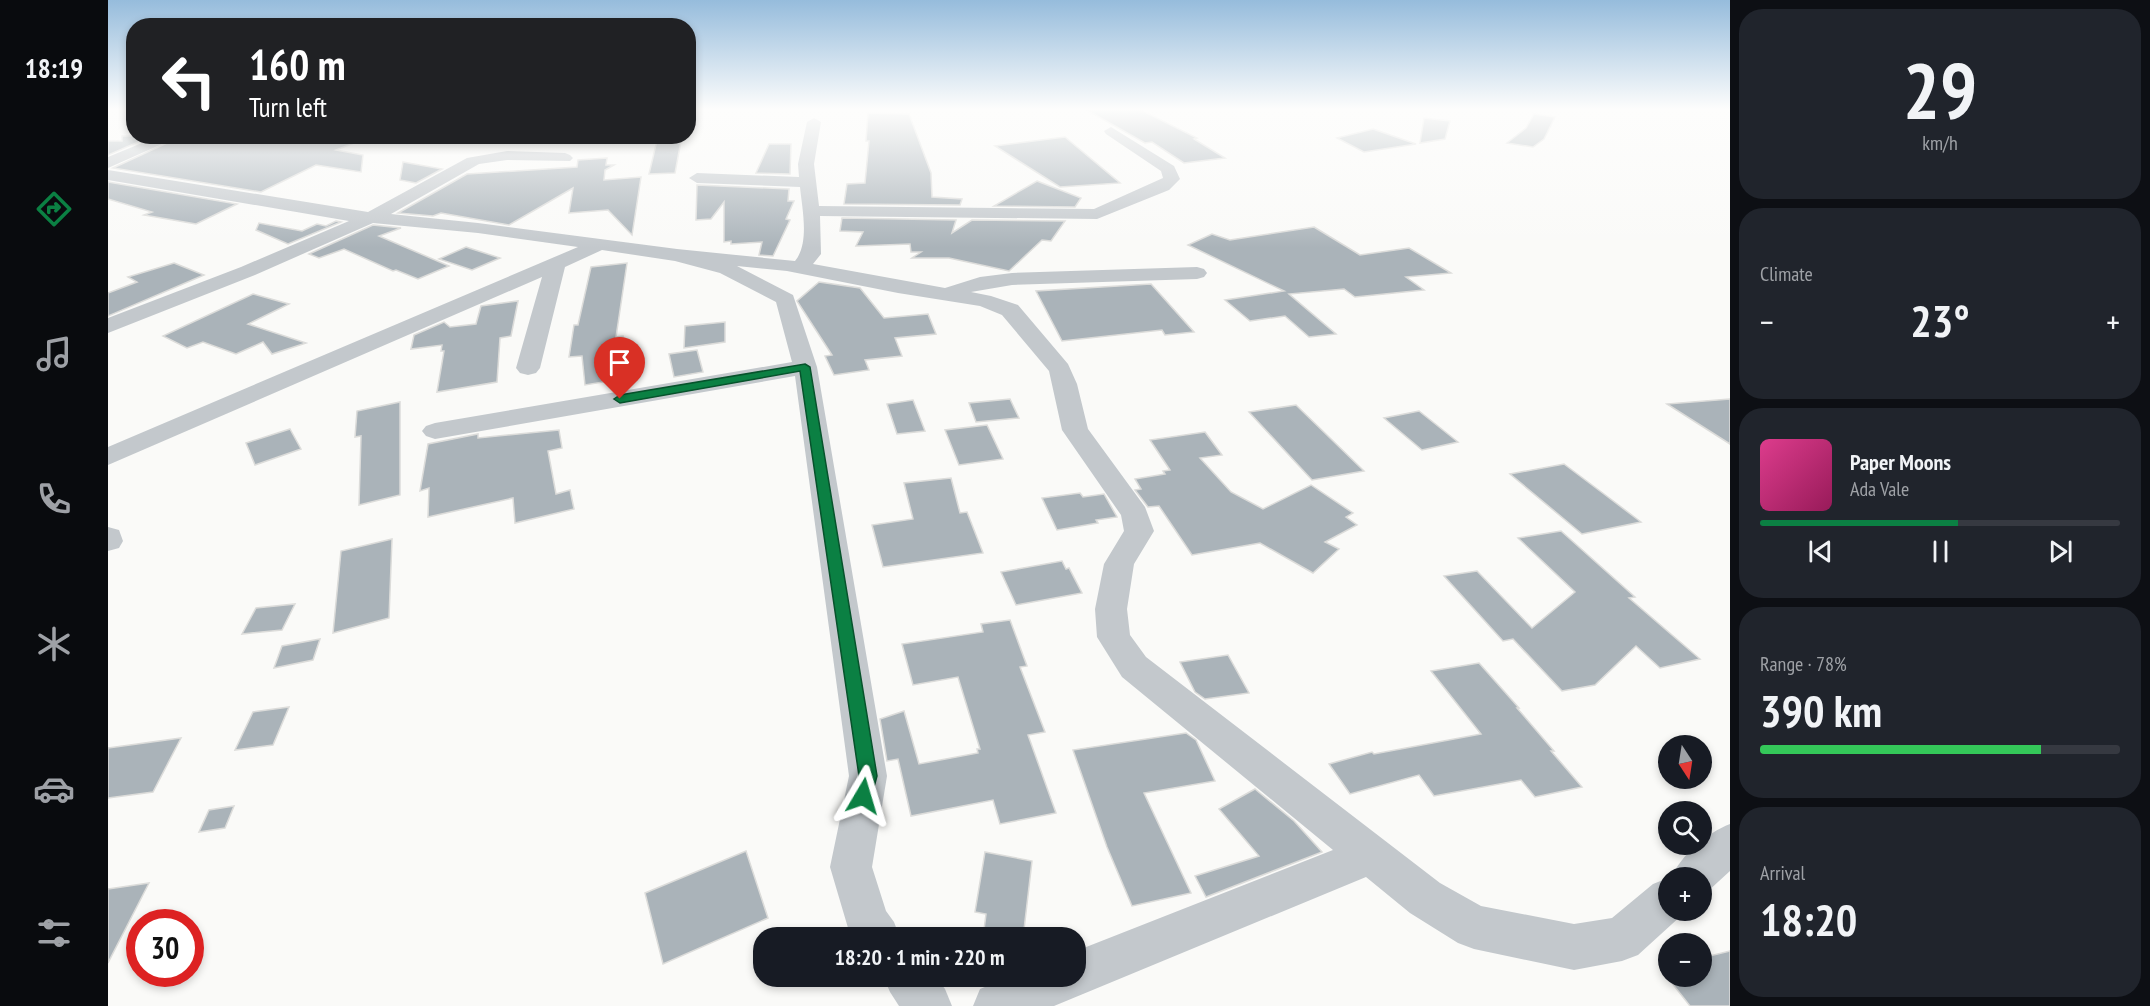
<!DOCTYPE html>
<html lang="en">
<head>
<meta charset="utf-8">
<style>
	:root { --surface:#171b24; --page:#20242c; --text:#f1f3f6; --muted:#9ea1a6; --line:#363941; --accent:#0b8043 }
	body { margin:0; font-family:"PT Sans Narrow",sans-serif; background:var(--page); color:var(--text); height:100vh; display:flex; flex-direction:column; font-size:22px; white-space:nowrap }
	* { box-sizing:border-box; margin:0 }
	p { font-size:20px; color:var(--muted) }
	.icon { flex:none; width:33px; height:33px; fill:none; stroke:currentColor; stroke-width:2; stroke-linecap:round; stroke-linejoin:round }
	.map { position:relative; flex:1; overflow:hidden }
	.panel { display:flex; flex-direction:column; gap:9px; padding:9px; background:#0d0f14; width:420px }
	.panel>* { flex:none }
	.hud { position:absolute; left:18px; top:18px; width:570px; height:126px; border-radius:24px; box-shadow:0 3px 9px #0003; background:#202124; color:#fff; overflow:hidden }
	.needle { width:39px; rotate:168deg }
	.fabs { position:absolute; left:1550px; top:735px; display:grid; gap:12px }
	.fabs a { display:grid; place-items:center; width:54px; height:54px; border-radius:50%; background:var(--surface); box-shadow:0 3px 9px #0003; font-size:30px }
	.speed { position:absolute; left:18px; top:909px; display:flex; gap:12px; font-size:30px; font-weight:700; text-align:center }
	.speed>* { display:grid; place-content:center; width:78px; height:78px; border-radius:50%; background:var(--surface); box-shadow:0 3px 9px #0003; line-height:1 }
	.speed .limit { border:9px solid #d22; background:#fff; color:#111 }
	.pin { position:absolute; display:grid; place-items:center; width:51px; height:51px; color:#fff; margin:-62px -26px; border-radius:50% 50% 50% 0; rotate:-45deg; box-shadow:0 0 6px #0007 }
	.pin .icon { rotate:45deg }
	.me { position:absolute; width:66px; margin:-33px; rotate:7deg; stroke-linejoin:round; filter:drop-shadow(0 0 4px #0008) }
	.turn { display:flex; align-items:center; gap:21px; height:126px; padding:0 24px; font-size:27px }
	.turn .icon { width:78px; height:78px; stroke-width:2.5 }
	.turn b { display:block; font-size:42px; line-height:51px }
	.big { font-size:45px; font-weight:600; line-height:1.1 }
	.panel .widget { flex:1; display:flex; flex-direction:column; justify-content:center; gap:9px; min-width:0; padding:0 21px; border-radius:24px; background:var(--page) }
	.panel .dial { align-items:center; gap:0 }
	.dial b { font-size:78px; line-height:1 }
	.song { display:flex; align-items:center; gap:18px }
	.cover { width:72px; height:72px; border-radius:9px; background:linear-gradient(135deg,hsl(330 70% 55%),hsl(330 70% 35%)) }
	.played { height:6px; border-radius:3px; background:linear-gradient(90deg,var(--accent) 55%,var(--line) 55%) }
	.keys { display:flex; justify-content:space-around; direction:ltr }
	.heat { display:flex; justify-content:space-between; align-items:center; font-size:33px; direction:ltr }
	.charge { height:9px; border-radius:4px; background:linear-gradient(90deg,#34c759 78%,var(--line) 0) }
	.trip { position:absolute; left:645px; top:927px; width:333px; height:60px; border-radius:24px; background:var(--surface); box-shadow:0 3px 9px #0003; font-weight:600; line-height:60px; text-align:center }
	main { display:flex; flex:1; min-height:0 }
	.tab-bar { display:flex; flex-direction:column; width:108px; justify-content:space-around; align-items:center; background:#090b0e; color:var(--muted) }
	.tab-bar .icon { width:42px; height:42px }
	.tab-bar .selected { color:var(--accent) }
	.tab-bar b { font-size:27px; color:var(--text) }
	.map>svg:first-child { display:block }
</style>
</head>
<body>
<main>
<nav class="tab-bar">
<b>18:19</b>
<svg class="icon selected" aria-label="directions" viewBox="0 0 24 24"><path d="M12 3l9 9-9 9-9-9zM9 14v-3h6M13 9l2 2-2 2"/></svg>
<svg class="icon" aria-label="music" viewBox="0 0 24 24"><path d="M9 18V5l10-2v13"/><circle cx="6" cy="18" r="3"/><circle cx="16" cy="16" r="3"/></svg>
<svg class="icon" aria-label="phone" viewBox="0 0 24 24"><path d="M5 4h4l2 5-3 2q2 4 5 5l2-3 5 2v4C11 20 4 13 5 4z"/></svg>
<svg class="icon" aria-label="climate" viewBox="0 0 24 24"><path d="M12 3v18M4 7l16 10M4 17L20 7"/></svg>
<svg class="icon" aria-label="car" viewBox="0 0 24 24"><path d="M5 17H2v-5l4-1 3-4h7l3 4 3 1v5h-3M9 17h6M6 11h13"/><circle cx="7" cy="17" r="2"/><circle cx="17" cy="17" r="2"/></svg>
<svg class="icon" aria-label="filters" viewBox="0 0 24 24"><path d="M4 7h16M4 17h16"/><circle cx="9" cy="7" r="2"/><circle cx="15" cy="17" r="2"/></svg>
</nav>
<div class="map">
<svg width="1622" height="1006" viewBox="0 0 1622 1006">
	<rect width="100%" height="100%" fill="#fafaf8"/>
	<g fill="#aab3b9" stroke="#dcdcda" stroke-width="1.5">
		<polygon points="975,108 1029,108 1089,138 1086,139 1117,158 1076,163 1044,142 1037,143"/>
		<polygon points="760,113 801,114 823,173 824,197 854,199 852,205 736,204 739,184 757,183 761,141 758,141"/>
		<polygon points="1426,114 1447,117 1436,139 1425,147 1399,143 1418,128"/>
		<polygon points="1316,118 1342,121 1337,139 1312,143"/>
		<polygon points="1265,129 1308,144 1256,152 1229,138"/>
		<polygon points="14,136 44,136 0,155 0,141 14,141"/>
		<polygon points="74,136 259,136 259,138 228,150 255,155 253,172 208,165 153,192 5,168"/>
		<polygon points="550,136 574,136 567,173 541,174"/>
		<polygon points="957,137 1012,183 952,187 887,146"/>
		<polygon points="661,144 683,144 682,174 648,173"/>
		<polygon points="499,158 498,165 506,165 497,170 496,180 533,177 524,235 500,210 461,213 465,188 401,225 333,213 325,216 290,213 359,174 469,167 470,160"/>
		<polygon points="295,162 334,169 308,183 292,180"/>
		<polygon points="929,181 973,198 967,207 886,206"/>
		<polygon points="0,182 129,204 88,224 36,215 44,212 0,199"/>
		<polygon points="589,185 681,189 680,201 686,201 678,219 682,220 665,256 651,255 654,242 623,244 623,241 616,242 616,202 603,219 588,220"/>
		<polygon points="734,218 848,220 844,233 864,220 957,221 943,241 934,240 901,271 841,258 804,258 813,252 803,252 802,244 748,246 755,232 732,231"/>
		<polygon points="228,221 233,222 180,244 148,230 151,223 194,231 209,224 218,226"/>
		<polygon points="265,225 293,228 271,236 341,266 310,279 288,270 285,271 236,249 211,258 201,254"/>
		<polygon points="1206,227 1252,255 1301,248 1343,273 1298,277 1316,290 1247,297 1236,289 1181,294 1228,334 1201,337 1177,316 1142,321 1117,300 1176,291 1080,245 1104,234 1122,240"/>
		<polygon points="358,247 392,258 364,270 331,259"/>
		<polygon points="66,263 96,275 0,316 0,293 29,282 20,277"/>
		<polygon points="519,263 508,337 515,336 520,378 477,385 474,356 461,357 466,325 470,325 483,267"/>
		<polygon points="711,282 752,288 776,318 820,314 828,334 787,338 794,356 757,360 761,370 726,375 717,356 724,355 689,301"/>
		<polygon points="1043,284 1086,332 1057,335 1054,330 954,341 928,291"/>
		<polygon points="145,294 181,304 140,324 198,343 164,354 155,342 128,354 95,342 79,348 55,336"/>
		<polygon points="410,301 403,336 392,338 389,382 329,392 336,351 333,351 334,345 303,349 306,335 336,322 342,327 368,324 373,306"/>
		<polygon points="617,322 617,342 576,348 577,326"/>
		<polygon points="589,350 595,372 566,377 561,354"/>
		<polygon points="902,399 911,418 868,422 861,403"/>
		<polygon points="1622,399 1622,444 1559,404"/>
		<polygon points="805,400 817,431 789,434 779,404"/>
		<polygon points="292,402 292,495 251,505 253,436 247,437 249,411"/>
		<polygon points="1188,405 1256,471 1204,480 1141,412"/>
		<polygon points="1311,411 1350,442 1314,450 1276,418"/>
		<polygon points="879,425 895,459 851,465 837,430"/>
		<polygon points="182,429 193,449 147,465 138,443"/>
		<polygon points="451,430 454,448 440,451 448,494 462,490 466,509 407,523 405,498 320,517 321,488 312,491 320,444 370,434 370,438"/>
		<polygon points="1097,432 1114,455 1092,458 1123,492 1155,509 1203,485 1245,513 1238,517 1249,525 1217,542 1231,549 1205,573 1152,543 1084,555 1051,506 1040,507 1027,490 1033,489 1027,479 1057,474 1055,471 1062,470 1042,440"/>
		<polygon points="1456,464 1496,494 1533,522 1474,534 1402,474"/>
		<polygon points="843,478 852,513 859,512 875,553 775,567 764,525 805,519 796,483"/>
		<polygon points="972,493 975,497 996,494 1009,517 988,520 990,523 949,530 934,498"/>
		<polygon points="1453,531 1527,597 1521,598 1592,659 1552,668 1528,646 1487,685 1454,691 1405,639 1395,641 1336,576 1369,571 1424,628 1467,592 1410,538"/>
		<polygon points="284,539 281,618 225,633 233,551"/>
		<polygon points="954,561 958,569 961,568 974,593 908,605 893,572"/>
		<polygon points="187,604 174,630 134,634 148,608"/>
		<polygon points="902,620 919,666 912,667 937,732 920,735 948,813 892,824 885,800 803,816 790,759 779,761 772,719 796,711 811,764 870,753 869,749 872,749 850,677 805,685 794,644 875,632 873,624"/>
		<polygon points="212,639 205,660 166,668 174,646"/>
		<polygon points="1120,655 1141,693 1097,699 1087,692 1072,662"/>
		<polygon points="1371,663 1411,708 1409,708 1446,751 1443,751 1474,787 1427,797 1413,780 1326,796 1311,775 1242,794 1221,764 1264,752 1266,754 1373,734 1323,671"/>
		<polygon points="181,707 165,745 127,750 145,712"/>
		<polygon points="1078,733 1088,740 1107,781 1036,793 1083,893 1024,906 999,847 965,750"/>
		<polygon points="73,738 45,792 0,798 0,748"/>
		<polygon points="1147,789 1186,821 1214,852 1098,897 1087,876 1151,856 1111,809"/>
		<polygon points="126,806 117,828 91,832 101,810"/>
		<polygon points="638,851 660,918 555,964 537,893"/>
		<polygon points="877,852 924,861 915,938 875,938 878,914 867,912"/>
		<polygon points="41,883 0,963 0,889"/>
		<polygon points="1622,951 1622,1006 1582,1006 1552,968 1560,966 1560,976 1593,976 1593,958"/>
	</g>
	<g fill="none" stroke-linecap="round" stroke-linejoin="round">
		<g fill="#c3c8cc" fill-rule="evenodd">
			<path d="M706,118L713,122L706,164L711,206L986,209L1055,178L1053,171L998,134L996,131L1003,127L1066,166L1072,179L1061,190L989,219L712,216L713,254L705,264L837,288L872,277L904,273L1089,267L1096,269L1099,273L1096,277L1089,279L904,285L863,292L883,296L910,305L960,364L969,384L980,429L1037,507L1046,531L1026,564L1019,609L1022,635L1038,657L1332,883L1373,906L1466,924L1504,918L1545,884L1560,878V910H1577L1575,914L1530,955L1514,961L1466,970L1366,949L1350,943L1302,913L1258,877L946,1006H865L872,989L903,976H968V951L1225,850L1014,677L989,637L987,609L996,564L1016,531L1013,515L954,430L941,371L894,315L872,306L790,293L679,271L629,266L685,295L709,367L779,776L764,867L778,911L786,922L792,938H743L722,867L741,776L687,376L327,439L318,436L314,431L318,426L327,423L684,362L668,302L612,273L567,261L494,250L457,267L432,368L428,373L420,375L412,373L408,368L434,277L0,465V447L470,247L370,233L265,223L147,275L0,333V318L133,267L241,221L0,180V170L260,212L359,158L399,151L457,153L462,155L465,158L462,161L399,160L371,164L283,214L370,223L569,249L687,261C702,243 694,208 692,187L589,183L581,178L589,173L691,177L690,164L699,122Z"/>
			<polygon points="51,136 72,136 0,168 0,157"/>
			<polygon points="0,527 11,530 15,541 11,548 0,551"/>
			<path d="M1622,824V871L1599,892L1593,895V878H1563C1573,855 1599,833 1622,824Z"/>
			<polygon points="775,976 827,976 837,989 844,1006 791,1006 782,992"/>
		</g>
	</g>
	<linearGradient id="sky" x2="0" y2="1"><stop stop-color="#96bcdc"/><stop offset="0.44" stop-color="#fdfdfc"/><stop offset="1" stop-color="#fdfdfc" stop-opacity="0"/></linearGradient>
	<rect width="1622" height="248" fill="url(#sky)"/>
	<polygon fill="#0b8043" stroke="#07532c" stroke-width="1.5" points="697,364 702,367 769,776 762,802 755,804 749,802 746,796 751,776 692,371 512,403 506,399 512,395"/>
</svg>
<div class="fabs">
<a><svg class="needle" viewBox="-14 -14 28 28"><path d="M0-13l5 13h-10z" fill="#e53935"/><path d="M0 13l5-13h-10z" fill="#9ea1a6"/></svg></a>
<a><svg class="icon" aria-label="search" viewBox="0 0 24 24"><circle cx="10" cy="10" r="6"/><path d="M15 15l6 6"/></svg></a>
<a>+</a>
<a>−</a>
</div>
<div class="speed"><div class="limit">30</div></div>
<div class="pin" style="left:512px;top:399px;background:#d93025"><svg class="icon" aria-label="arrive" viewBox="0 0 24 24"><path d="M6 21V4h12l-3 4 3 4H6"/></svg></div>
<svg class="me" style="left:755px;top:796px" viewBox="-20 -20 40 40"><path d="M0-17L14 15 0 8-14 15z" fill="#0b8043" stroke="#fff" stroke-width="4"/></svg>
<div class="trip">18:20 · 1 min · 220 m</div>
<div class="hud">
<div class="turn"><svg class="icon" aria-label="left" viewBox="0 0 24 24"><path d="M17 20v-9H6M10 6l-5 5 5 5"/></svg><div><b>160 m</b>Turn left</div></div>
</div>
</div>
<section class="panel">
<div class="widget dial"><b>29</b><p>km/h</p></div>
<div class="widget"><p>Climate</p>
<div class="heat"><a>−</a><b class="big">23°</b><a>+</a></div>
</div>
<div class="widget">
<div class="song"><i class="cover"></i><div><b>Paper Moons</b><p>Ada Vale</p></div></div>
<div class="played"></div>
<div class="keys"><svg class="icon" aria-label="previous" viewBox="0 0 24 24"><path d="M18 5L8 12l10 7zM5 5v14"/></svg><svg class="icon" aria-label="pause" viewBox="0 0 24 24"><path d="M8 5v14M16 5v14"/></svg><svg class="icon" aria-label="next" viewBox="0 0 24 24"><path d="M6 5l10 7-10 7zM19 5v14"/></svg></div>
</div>
<div class="widget"><p>Range · 78%</p><b class="big">390 km</b><div class="charge"></div></div>
<div class="widget"><p>Arrival</p><b class="big">18:20</b></div>
</section>
</main>
</body>
</html>
